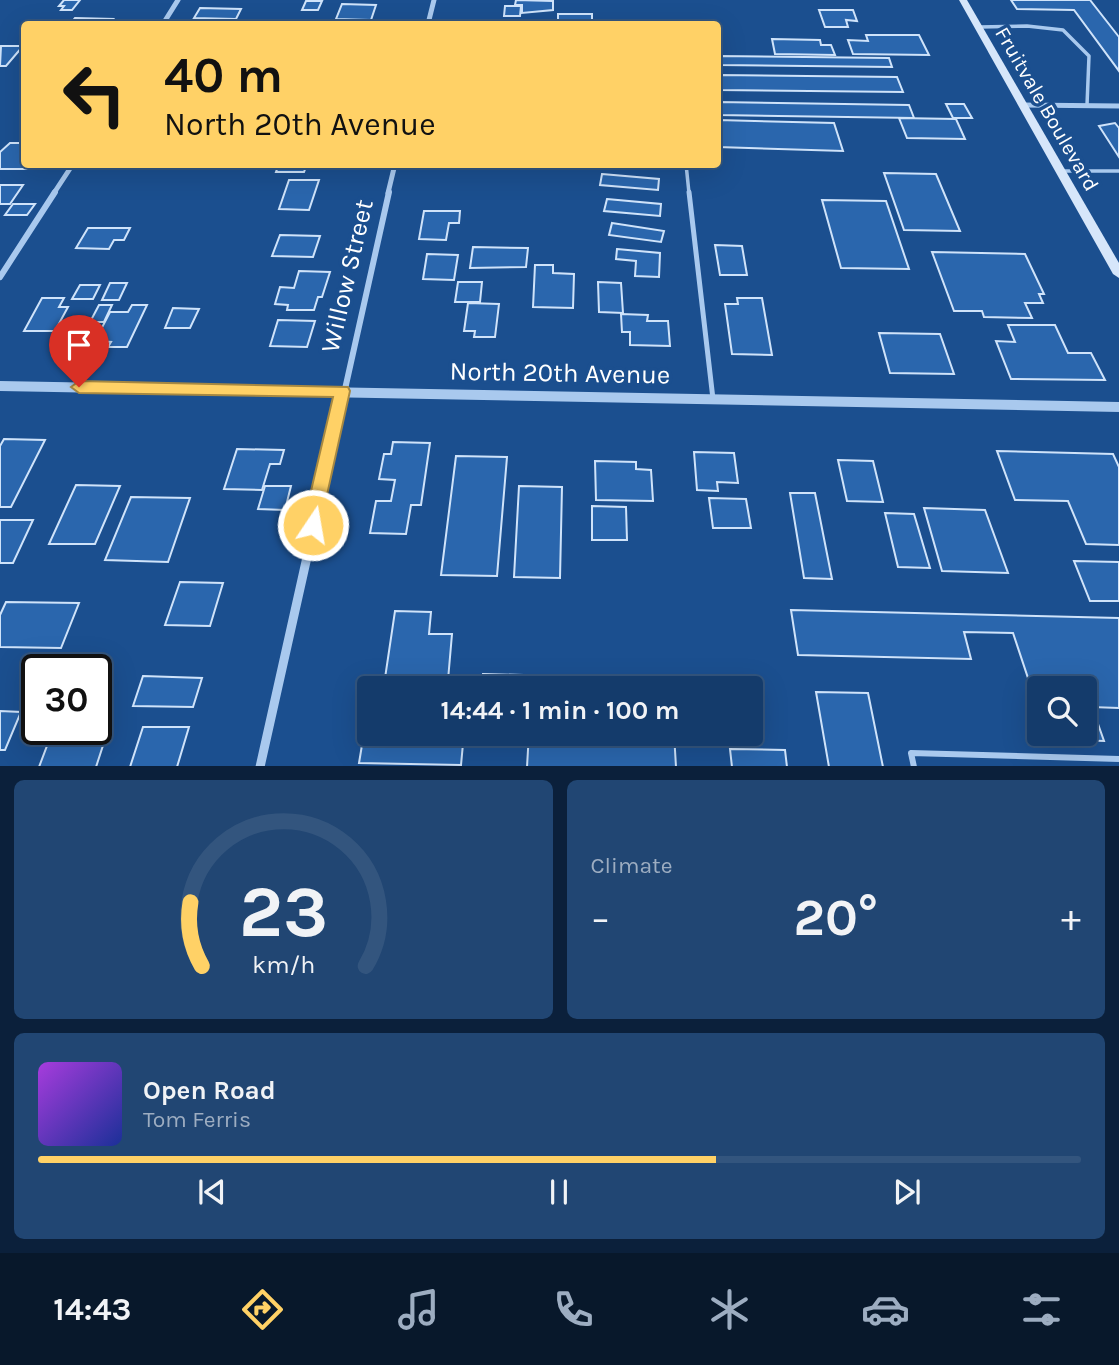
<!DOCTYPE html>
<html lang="en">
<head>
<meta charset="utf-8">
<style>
	:root { --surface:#143b6b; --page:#214673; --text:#f1f3f6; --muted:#9dadc1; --line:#33557e; --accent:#ffd166 }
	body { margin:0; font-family:Karla,sans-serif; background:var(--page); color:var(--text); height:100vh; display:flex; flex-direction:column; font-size:26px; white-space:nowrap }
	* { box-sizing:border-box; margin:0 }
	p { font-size:23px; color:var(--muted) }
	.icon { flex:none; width:38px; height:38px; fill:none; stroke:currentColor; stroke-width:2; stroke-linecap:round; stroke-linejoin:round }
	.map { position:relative; height:766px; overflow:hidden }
	.details { display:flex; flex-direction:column; gap:14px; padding:14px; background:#0b203b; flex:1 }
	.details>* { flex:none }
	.banner { position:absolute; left:21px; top:21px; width:700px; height:147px; border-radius:7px; box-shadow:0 7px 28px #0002,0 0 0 2px var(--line); background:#ffd166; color:#111; overflow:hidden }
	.buttons { position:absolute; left:1027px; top:676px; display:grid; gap:14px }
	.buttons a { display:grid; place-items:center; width:70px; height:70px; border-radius:7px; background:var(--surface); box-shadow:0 7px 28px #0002,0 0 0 2px var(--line); font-size:35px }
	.speed { position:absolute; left:21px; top:654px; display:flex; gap:14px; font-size:35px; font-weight:700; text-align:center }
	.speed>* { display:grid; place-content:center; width:91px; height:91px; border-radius:50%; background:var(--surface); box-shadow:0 7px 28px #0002,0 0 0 2px var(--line); line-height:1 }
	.speed .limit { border:4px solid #111; border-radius:10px; background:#fff; color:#111 }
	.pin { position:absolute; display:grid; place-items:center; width:60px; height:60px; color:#fff; margin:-72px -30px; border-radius:50% 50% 50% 0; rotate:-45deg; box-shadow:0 0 7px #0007 }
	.pin .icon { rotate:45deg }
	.me { position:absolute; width:77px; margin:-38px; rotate:12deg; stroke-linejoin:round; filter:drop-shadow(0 0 5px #0008) }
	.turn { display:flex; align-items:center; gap:24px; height:147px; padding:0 28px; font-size:32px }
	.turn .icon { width:91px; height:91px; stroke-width:2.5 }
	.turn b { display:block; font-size:49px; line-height:60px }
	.big { font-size:52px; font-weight:700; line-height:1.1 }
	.details .widget { flex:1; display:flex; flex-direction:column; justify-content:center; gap:10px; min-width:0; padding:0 24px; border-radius:10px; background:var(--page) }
	.details .dial { align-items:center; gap:0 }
	.dial svg { height:182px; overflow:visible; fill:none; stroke:var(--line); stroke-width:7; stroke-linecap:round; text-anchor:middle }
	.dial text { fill:var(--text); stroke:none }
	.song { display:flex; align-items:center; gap:21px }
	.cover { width:84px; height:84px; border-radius:10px; background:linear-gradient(135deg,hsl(280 70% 55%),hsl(230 70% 35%)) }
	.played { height:7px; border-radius:4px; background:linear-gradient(90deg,var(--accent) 65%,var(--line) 65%) }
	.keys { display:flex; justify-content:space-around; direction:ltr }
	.heat { display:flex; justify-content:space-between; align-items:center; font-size:38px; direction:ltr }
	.details .tiles { flex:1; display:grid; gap:14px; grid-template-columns:1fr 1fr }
	.widget:last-child { grid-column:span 2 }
	.trip { position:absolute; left:357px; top:676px; width:406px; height:70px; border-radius:7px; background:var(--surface); box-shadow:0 7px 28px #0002,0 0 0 2px var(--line); font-weight:700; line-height:70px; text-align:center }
	.tab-bar { display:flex; height:112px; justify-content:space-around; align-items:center; background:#08182b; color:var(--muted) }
	.tab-bar .icon { width:49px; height:49px }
	.tab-bar .on { color:var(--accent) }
	.tab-bar b { font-size:32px; color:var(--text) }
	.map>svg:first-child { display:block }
</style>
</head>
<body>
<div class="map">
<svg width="1119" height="767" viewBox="0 0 1119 767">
	<rect width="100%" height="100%" fill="#1b4f8f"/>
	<g fill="#2a66ad" stroke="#cfe3fa" stroke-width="2">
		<polygon points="64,0 80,0 72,10 61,10 64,6 59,6"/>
		<polygon points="516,0 553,1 553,10 522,13 522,5 515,5"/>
		<polygon points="1011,0 1090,0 1119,37 1119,71 1074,10 1017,9"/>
		<polygon points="306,1 322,1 318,10 302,10"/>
		<polygon points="342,4 376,5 371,20 336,19"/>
		<polygon points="505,6 521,6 520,16 504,16"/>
		<polygon points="200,8 241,9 236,19 194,18"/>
		<polygon points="819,10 853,10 857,21 846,20 848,27 825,27"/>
		<rect x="558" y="14" width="34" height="8"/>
		<polygon points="75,18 113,19 109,24 70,24"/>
		<polygon points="866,35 919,35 929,55 853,54 848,40 868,41"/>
		<polygon points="772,39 820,40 821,45 831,45 835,55 775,54"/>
		<polygon points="23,46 6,66 0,66 1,46"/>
		<polygon points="718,56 889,58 892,67 718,65"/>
		<polygon points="718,75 897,77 903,92 718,90"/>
		<polygon points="718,102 909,105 914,118 718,115"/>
		<polygon points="946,104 964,104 972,118 953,118"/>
		<polygon points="899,118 956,119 965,139 907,138"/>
		<polygon points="718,120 834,123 843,151 718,147"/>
		<polygon points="1115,123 1119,128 1119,157 1099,126"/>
		<polygon points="10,143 24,143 24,164 30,164 27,169 0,169 0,152"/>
		<polygon points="279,164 307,164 304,172 276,172"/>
		<polygon points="458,164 491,164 490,169 457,169"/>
		<polygon points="605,164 659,164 658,169"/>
		<polygon points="884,173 936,174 960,231 904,230"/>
		<polygon points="602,174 659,179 658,190 600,185"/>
		<polygon points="289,180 319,180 309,210 279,209"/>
		<polygon points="0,185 23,185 10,204 0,204"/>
		<polygon points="607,199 661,204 660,216 604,211"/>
		<polygon points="822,200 886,201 909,269 841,268"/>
		<polygon points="13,204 35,204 27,215 5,215"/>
		<polygon points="424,211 460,211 459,223 449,223 446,240 419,239"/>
		<polygon points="612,223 664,231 661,242 609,235"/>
		<polygon points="88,228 130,228 124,240 114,240 109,249 76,248"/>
		<polygon points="280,235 320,236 313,257 272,256"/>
		<polygon points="715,245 742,246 747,275 720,275"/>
		<polygon points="473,247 528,248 526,267 470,268"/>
		<polygon points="617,249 660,253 659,277 635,276 636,261 616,259"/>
		<polygon points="932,252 1025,254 1044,294 1039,294 1043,303 1025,303 1032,318 984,317 982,311 954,311"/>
		<polygon points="427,254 458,255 454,280 423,279"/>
		<polygon points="535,265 553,265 553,273 574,274 573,308 533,307"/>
		<polygon points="299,271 330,272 322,297 318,297 314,310 287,310 288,305 275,304 280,287 294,288"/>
		<polygon points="458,282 482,282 480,302 455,302"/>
		<polygon points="598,282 621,283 623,313 599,312"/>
		<polygon points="110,283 127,283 119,300 102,300"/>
		<polygon points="80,285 100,285 93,299 72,299"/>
		<polygon points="42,298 64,298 59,307 68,307 55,331 24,331"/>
		<polygon points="737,298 762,298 772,355 732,354 725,304 738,304"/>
		<polygon points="468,303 499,304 495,337 474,337 475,331 464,331"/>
		<polygon points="99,305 112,305 104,322 90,322"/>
		<polygon points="132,305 147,305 127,347 108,347 111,342 95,341 110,312 128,312"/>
		<polygon points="173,308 199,309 190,328 165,328"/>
		<polygon points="621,314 648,315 647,321 668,321 670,346 630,345 630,332 622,332"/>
		<polygon points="278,320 315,321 307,347 270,346"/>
		<polygon points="1008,325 1055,325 1068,353 1091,353 1105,380 1011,379 996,341 1015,342"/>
		<polygon points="879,333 940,334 954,374 890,373"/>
		<polygon points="4,439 45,440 11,507 0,507 0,446"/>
		<polygon points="393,442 430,443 421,505 411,505 406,534 370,533 376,501 391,501 395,480 379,479 384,454 391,454"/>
		<polygon points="237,449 284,450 280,464 270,464 262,490 224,489"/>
		<polygon points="997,451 1113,454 1119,467 1119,545 1086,544 1068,501 1015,500"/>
		<polygon points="694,452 734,453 738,483 717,482 718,491 697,490"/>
		<polygon points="456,456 507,457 497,576 441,575"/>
		<polygon points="838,460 873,461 883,502 847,501"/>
		<polygon points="595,461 636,462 636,469 651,470 653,501 596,500"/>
		<polygon points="76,485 120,486 95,544 49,544"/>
		<polygon points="265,486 291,486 285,510 258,509"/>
		<polygon points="519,486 562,487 560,578 514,577"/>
		<polygon points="790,493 815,493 832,579 804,578"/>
		<polygon points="131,497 190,498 168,562 105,560"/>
		<polygon points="709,498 746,499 751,528 713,528"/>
		<polygon points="592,506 626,507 627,540 592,540"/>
		<polygon points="924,508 985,510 1008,573 942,571"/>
		<polygon points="885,513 914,514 930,568 898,567"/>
		<polygon points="0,520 33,520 13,563 0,563"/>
		<polygon points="1074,561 1119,562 1119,601 1090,601"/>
		<polygon points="180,582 223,583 210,626 165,625"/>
		<polygon points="6,602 79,603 61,648 0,647 0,615"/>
		<polygon points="791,610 1119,618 1119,708 1092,707 1104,741 1048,739 1046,733 1085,733 1085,688 1040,688 1040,714 1013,633 964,632 971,659 798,655"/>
		<polygon points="395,611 431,612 429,634 452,634 448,680 385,678"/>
		<polygon points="66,660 105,661 96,684 96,670 61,670"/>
		<polygon points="483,674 523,675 523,688 482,688"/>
		<polygon points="143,676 202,678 193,707 133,706"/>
		<polygon points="568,676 594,677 594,688 567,688"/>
		<polygon points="816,692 868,693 883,767 829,767"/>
		<polygon points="0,711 21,712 5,750 0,750"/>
		<polygon points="96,721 111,721 96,767 39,767 53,730 96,730"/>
		<polygon points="366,721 369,721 369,733 464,733 461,765 359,763"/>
		<polygon points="143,727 189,727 177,767 130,767"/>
		<polygon points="529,733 674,733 676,767 527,767"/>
		<polygon points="730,749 785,750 787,767 732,767"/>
	</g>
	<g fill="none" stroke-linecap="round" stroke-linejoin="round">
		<g stroke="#a9c9ee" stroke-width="3.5">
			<polyline points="979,27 1027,26 1063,30 1089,56 1087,105"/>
			<polyline points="686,164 689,193"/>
			<polyline points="1061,171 1119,171"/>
		</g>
		<polyline stroke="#a9c9ee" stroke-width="5" points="689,192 713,399"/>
		<polyline stroke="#a9c9ee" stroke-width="6" points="914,767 911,753 1119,759"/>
		<g stroke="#a9c9ee" stroke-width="5">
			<polyline points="163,24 178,0"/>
			<polyline points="428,24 434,0"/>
			<polyline points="1023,105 1119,106"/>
			<polyline points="54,193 73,164"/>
			<polyline points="388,193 395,164"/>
		</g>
		<g stroke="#a9c9ee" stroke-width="6">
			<polyline points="0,277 55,192"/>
			<polyline points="333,443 389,192"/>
		</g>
		<polyline stroke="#a9c9ee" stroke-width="9" points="260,767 333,441"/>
		<polygon fill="#a9c9ee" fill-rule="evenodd" points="0,381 1119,402 1119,412 0,391"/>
		<polygon fill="#d6e6fa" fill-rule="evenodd" points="959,0 967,0 1119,263 1119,278 1113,274"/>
	</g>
	<polygon fill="#ffd166" stroke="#a68842" stroke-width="2" points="79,381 348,387 350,391 319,531 306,531 303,525 333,397 79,393 71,387"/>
	<g text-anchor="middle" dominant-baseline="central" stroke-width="7" stroke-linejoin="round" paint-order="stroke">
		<g font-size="21" fill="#fff" stroke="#1b4f8f">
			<text transform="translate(1047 109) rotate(60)">Fruitvale Boulevard</text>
		</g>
		<g font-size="26" fill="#fff" stroke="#1b4f8f">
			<text transform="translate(347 276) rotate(-77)">Willow Street</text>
			<text transform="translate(560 373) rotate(1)">North 20th Avenue</text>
		</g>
	</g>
</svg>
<div class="buttons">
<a><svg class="icon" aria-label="search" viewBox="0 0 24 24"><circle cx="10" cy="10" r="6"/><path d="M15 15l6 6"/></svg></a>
</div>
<div class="speed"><div class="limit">30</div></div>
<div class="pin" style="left:79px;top:387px;background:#d93025"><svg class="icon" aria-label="arrive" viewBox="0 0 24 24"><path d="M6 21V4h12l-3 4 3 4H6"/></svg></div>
<svg class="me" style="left:313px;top:525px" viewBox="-20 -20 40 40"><circle r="17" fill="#ffd166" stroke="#fff" stroke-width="3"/><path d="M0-11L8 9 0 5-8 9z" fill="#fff"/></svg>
<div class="trip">14:44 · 1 min · 100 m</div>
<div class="banner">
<div class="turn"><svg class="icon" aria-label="left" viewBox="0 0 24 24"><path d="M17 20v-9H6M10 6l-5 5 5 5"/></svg><div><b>40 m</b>North 20th Avenue</div></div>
</div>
</div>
<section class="details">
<div class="tiles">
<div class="widget dial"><svg viewBox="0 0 100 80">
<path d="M14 69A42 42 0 1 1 86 69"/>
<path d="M14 69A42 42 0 0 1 9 41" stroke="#ffd166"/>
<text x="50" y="56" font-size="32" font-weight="700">23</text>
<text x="50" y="72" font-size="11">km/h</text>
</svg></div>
<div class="widget"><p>Climate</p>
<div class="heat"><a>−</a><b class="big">20°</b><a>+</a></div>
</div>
<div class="widget">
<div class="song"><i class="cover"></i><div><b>Open Road</b><p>Tom Ferris</p></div></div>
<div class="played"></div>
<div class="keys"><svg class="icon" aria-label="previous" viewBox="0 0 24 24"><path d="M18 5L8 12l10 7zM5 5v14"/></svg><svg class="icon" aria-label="pause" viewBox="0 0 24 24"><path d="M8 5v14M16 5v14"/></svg><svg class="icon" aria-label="next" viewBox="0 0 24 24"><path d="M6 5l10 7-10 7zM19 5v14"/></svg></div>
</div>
</div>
</section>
<nav class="tab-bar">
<b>14:43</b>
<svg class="icon on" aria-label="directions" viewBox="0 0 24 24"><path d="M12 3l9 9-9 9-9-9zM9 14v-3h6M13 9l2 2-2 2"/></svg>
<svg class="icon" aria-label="music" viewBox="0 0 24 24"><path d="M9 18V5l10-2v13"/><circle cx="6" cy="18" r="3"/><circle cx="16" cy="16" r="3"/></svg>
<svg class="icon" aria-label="phone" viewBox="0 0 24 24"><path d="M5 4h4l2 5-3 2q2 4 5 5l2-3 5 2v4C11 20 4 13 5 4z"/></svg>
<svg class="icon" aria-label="climate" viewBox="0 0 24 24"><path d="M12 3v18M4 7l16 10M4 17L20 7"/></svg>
<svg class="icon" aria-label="car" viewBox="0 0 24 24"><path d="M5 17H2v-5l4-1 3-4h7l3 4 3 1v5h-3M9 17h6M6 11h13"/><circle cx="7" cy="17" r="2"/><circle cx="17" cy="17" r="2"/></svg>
<svg class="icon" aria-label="filters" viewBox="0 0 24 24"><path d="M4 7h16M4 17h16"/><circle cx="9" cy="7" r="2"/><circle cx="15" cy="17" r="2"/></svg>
</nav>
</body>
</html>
